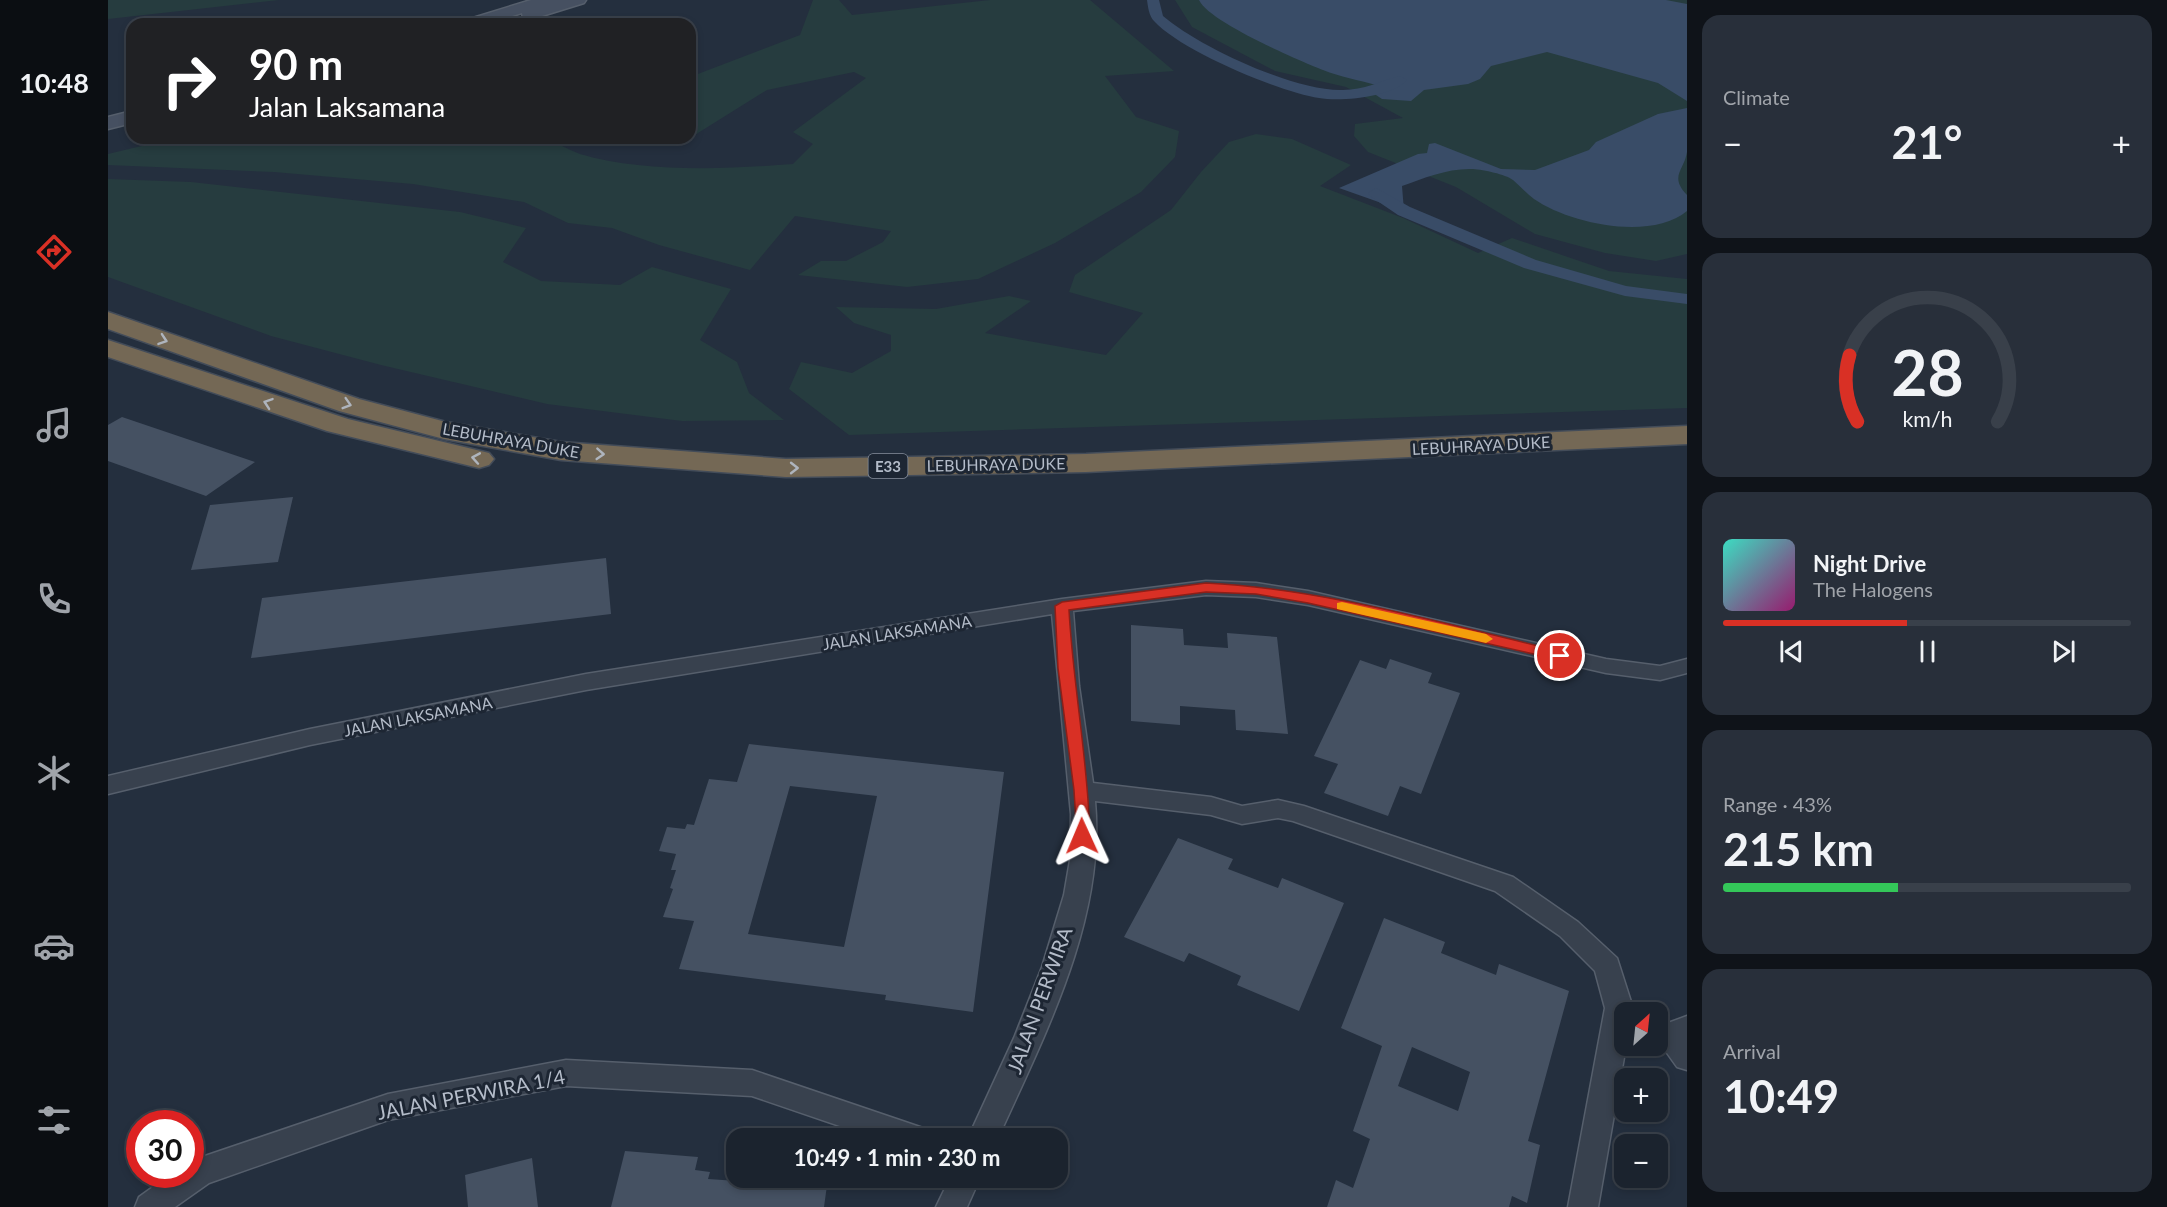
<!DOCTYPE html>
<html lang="en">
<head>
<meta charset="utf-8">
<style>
	:root { --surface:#1b232e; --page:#282f3a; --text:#f1f3f6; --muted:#a0a4aa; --line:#39404a; --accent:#d93025 }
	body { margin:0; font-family:Lato,sans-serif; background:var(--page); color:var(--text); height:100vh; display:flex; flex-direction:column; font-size:22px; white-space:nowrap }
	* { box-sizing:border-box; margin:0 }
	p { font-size:20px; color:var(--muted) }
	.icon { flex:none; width:33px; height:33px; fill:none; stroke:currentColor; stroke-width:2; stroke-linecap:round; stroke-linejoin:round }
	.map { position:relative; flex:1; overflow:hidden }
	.side { display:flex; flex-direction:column; gap:15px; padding:15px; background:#0f1319; width:480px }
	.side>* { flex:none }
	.guide { position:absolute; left:18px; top:18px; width:570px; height:126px; border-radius:18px; box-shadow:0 3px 9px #0003,0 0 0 2px var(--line); background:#202124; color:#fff; overflow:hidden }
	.needle { width:39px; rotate:27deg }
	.tools { position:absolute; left:1506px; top:1002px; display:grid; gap:12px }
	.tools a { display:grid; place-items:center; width:54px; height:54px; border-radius:12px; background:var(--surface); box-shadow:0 3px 9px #0003,0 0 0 2px var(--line); font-size:30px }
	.speed { position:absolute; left:18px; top:1110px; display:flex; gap:12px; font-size:30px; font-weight:700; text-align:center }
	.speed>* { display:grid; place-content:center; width:78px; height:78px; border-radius:50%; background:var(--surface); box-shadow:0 3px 9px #0003,0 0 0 2px var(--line); line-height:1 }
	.speed .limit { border:9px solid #d22; background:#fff; color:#111 }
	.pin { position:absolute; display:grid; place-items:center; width:51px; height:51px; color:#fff; margin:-26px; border:3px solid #fff; border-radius:50%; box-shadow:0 2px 6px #0007 }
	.me { position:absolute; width:66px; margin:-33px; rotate:359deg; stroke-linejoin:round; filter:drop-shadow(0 0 4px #0008) }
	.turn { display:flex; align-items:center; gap:21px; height:126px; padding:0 24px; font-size:27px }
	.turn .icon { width:78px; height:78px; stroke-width:2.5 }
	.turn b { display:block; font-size:42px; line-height:51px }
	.big { font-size:45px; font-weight:700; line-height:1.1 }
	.side .tile { flex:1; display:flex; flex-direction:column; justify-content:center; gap:9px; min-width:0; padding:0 21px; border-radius:18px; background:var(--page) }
	.side .dial { align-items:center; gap:0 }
	.dial svg { height:156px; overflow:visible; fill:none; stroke:var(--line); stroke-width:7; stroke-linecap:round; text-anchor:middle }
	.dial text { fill:var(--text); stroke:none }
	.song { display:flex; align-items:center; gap:18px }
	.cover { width:72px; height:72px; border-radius:9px; background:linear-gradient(135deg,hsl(170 70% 55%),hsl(320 70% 35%)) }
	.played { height:6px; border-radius:3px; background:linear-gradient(90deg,var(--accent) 45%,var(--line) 45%) }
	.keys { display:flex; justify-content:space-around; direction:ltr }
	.heat { display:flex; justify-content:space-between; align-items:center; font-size:33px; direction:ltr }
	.charge { height:9px; border-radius:4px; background:linear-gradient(90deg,#34c759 43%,var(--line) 0) }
	.trip { position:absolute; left:618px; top:1128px; width:342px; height:60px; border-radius:18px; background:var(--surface); box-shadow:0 3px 9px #0003,0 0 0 2px var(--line); font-weight:700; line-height:60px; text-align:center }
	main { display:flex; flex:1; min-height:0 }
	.menu { display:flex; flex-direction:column; width:108px; justify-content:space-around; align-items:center; background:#0b0e12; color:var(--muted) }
	.menu .icon { width:42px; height:42px }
	.menu .on { color:var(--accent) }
	.menu b { font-size:27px; color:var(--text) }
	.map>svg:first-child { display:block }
</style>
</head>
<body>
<main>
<nav class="menu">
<b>10:48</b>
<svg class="icon on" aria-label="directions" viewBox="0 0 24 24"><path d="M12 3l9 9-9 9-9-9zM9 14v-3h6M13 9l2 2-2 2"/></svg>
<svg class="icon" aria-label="music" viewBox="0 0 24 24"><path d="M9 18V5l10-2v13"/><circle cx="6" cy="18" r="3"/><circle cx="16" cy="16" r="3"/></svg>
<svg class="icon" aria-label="phone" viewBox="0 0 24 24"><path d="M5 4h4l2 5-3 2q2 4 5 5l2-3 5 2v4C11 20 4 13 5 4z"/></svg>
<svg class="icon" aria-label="climate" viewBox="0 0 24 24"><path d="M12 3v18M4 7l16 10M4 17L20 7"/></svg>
<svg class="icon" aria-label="car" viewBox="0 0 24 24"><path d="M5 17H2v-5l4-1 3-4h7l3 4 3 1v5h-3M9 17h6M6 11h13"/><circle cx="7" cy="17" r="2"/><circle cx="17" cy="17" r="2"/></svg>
<svg class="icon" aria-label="filters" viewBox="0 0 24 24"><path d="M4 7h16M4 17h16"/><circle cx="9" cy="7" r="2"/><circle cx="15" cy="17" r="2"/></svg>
</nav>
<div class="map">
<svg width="1579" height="1207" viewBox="0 0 1579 1207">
	<rect width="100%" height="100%" fill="#242f3e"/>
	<g fill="#263c3f">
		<polygon points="0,0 171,0 0,19"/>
		<path d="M705,0H731L744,15L882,0H982L1066,71L997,76L1028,117L1071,131L1067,157L1033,192L947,243L870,279L799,287L690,275L713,261H738L775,242L783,231L687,216L642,270L551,245L504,228L460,223L416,202L305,184L166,172L0,165V154L67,138H438C449,143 461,150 472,154C535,173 620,169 685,164L705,144L685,132L758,78L746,72L659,90L582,138V77L692,35Z"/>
		<polygon points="1067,0 1579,0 1579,254 1548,261 1497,253 1427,234 1348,187 1260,152 1246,136 1247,124 1295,118 1238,87 1167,71 1084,27"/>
		<polygon points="1148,134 1184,139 1243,165 1212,186 1295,218 1370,253 1404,238 1501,271 1579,279 1579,408 741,435 681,389 693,362 744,373 783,351 783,335 746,323 728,307 828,309 901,296 923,301 877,333 998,355 1035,313 961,292 967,275 1063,210 1093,172 1121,142"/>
		<polygon points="0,179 83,182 352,212 418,228 395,262 433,281 512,285 544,267 623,289 592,340 629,362 641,393 676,420 574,421 439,404 273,365 163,336 0,277"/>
	</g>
	<g fill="#394c67">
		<path d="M1091,0H1558L1579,4V101L1550,83L1439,52L1383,66L1372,79L1360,84L1316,90L1303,101L1274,99L1259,89L1268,85C1251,80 1232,77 1215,70C1190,60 1101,22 1091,0Z"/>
		<path d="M1579,108C1579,122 1579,138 1579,152C1576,171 1561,176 1579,195V211C1543,241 1462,224 1426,199C1418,193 1412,186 1405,180C1397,174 1376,170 1365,169C1340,168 1316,178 1294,186L1296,211L1231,188L1310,154L1319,153L1321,144L1327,143L1393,169L1427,170L1481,150L1488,142L1550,114Z"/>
	</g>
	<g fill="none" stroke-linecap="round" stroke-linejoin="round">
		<g fill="#394c67" fill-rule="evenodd">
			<path d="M1039,0H1051L1055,16C1091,47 1188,92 1235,90C1256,90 1272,81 1292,76L1299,80C1284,97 1233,102 1211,98C1172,92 1073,51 1046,21C1041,16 1040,7 1039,0Z"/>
			<polygon points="1268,188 1302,207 1428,260 1518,286 1579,294 1579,304 1517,296 1416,268 1290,215 1262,196 1260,193"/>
		</g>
	</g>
	<g fill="#455162" fill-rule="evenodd">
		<polygon points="14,417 147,462 98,496 0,461 0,425"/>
		<polygon points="185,497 170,562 83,570 102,505"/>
		<polygon points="498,558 503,614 143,658 154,598"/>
		<polygon points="1023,625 1075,629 1076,645 1120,648 1119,633 1169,637 1180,734 1128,730 1127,710 1072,706 1072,725 1023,721"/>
		<polygon points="1282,659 1324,673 1320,683 1352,693 1313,794 1292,786 1280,816 1216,793 1230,764 1206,756 1252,660 1278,669"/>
		<path d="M641,744L896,772L865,1012L777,1000L778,995L571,969L586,921L555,917L565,889L562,888L568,870H563L568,854L551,851L559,827L577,829L579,824L586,825L601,779L629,782ZM682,786L769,796L736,947L640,934Z"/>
		<polygon points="1070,838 1125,859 1120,869 1170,888 1174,878 1236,903 1191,1011 1129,985 1133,976 1081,953 1076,962 1016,937"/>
		<path d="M1276,918L1337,942L1333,953L1388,975L1391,964L1461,991L1420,1141L1432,1145L1419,1203L1404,1196L1401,1207H1219L1228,1180L1245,1188L1262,1139L1245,1131L1274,1046L1233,1028ZM1304,1047L1362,1072L1350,1111L1290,1086Z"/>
		<polygon points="517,1151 590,1157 587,1170 602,1172 600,1179 644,1182 645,1178 720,1178 716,1207 503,1207"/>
		<polygon points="424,1158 430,1207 360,1207 357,1175"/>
	</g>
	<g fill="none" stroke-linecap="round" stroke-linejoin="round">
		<g stroke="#565f6c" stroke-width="3">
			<g id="street">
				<path d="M1098,581L1148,583L1200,591L1498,659L1552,666L1579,659V673L1552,680L1498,673L1200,605L1148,597L1098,595L965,611L971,686L985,783L1103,797L1134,806L1170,800L1196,806L1405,877L1470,922L1509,958L1525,1008L1524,1012H1516L1518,1046L1490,1207H1460L1497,1008L1487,971L1452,936L1387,891L1185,821L1170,818L1134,824L1103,815L987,801C998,919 937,1034 890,1138H860L906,1038L934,967L956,895L962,860L963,814L944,614L478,690L202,745L0,794V776L202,729L478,674L954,599Z"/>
				<polygon points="1579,1016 1579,1070 1569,1067 1554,1046 1560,1023"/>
				<polygon points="458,1060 644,1070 815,1128 819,1138 767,1138 644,1096 458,1086 280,1120 101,1183 67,1207 27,1207 31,1197 63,1174 82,1174 82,1161 91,1158 280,1094"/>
				<polygon points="842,1178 872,1178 859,1207 828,1207"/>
			</g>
		</g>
		<g stroke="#565f6c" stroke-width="3">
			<g id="secondary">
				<polygon points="423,0 478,0 476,3 421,20 415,18 414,13 378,24 353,24 355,21"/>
				<polygon points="24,111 24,123 0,129 0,117"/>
			</g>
		</g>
		<g stroke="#434c59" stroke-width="3">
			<g id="highway">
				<polygon points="0,312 251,399 338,422 453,442 678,459 978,454 1579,426 1579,444 978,472 678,477 453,460 336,439 231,411 0,329"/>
				<polygon points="0,340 240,419 381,453 386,459 381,465 371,468 219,431 0,357"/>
			</g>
		</g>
		<use href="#street" fill="#38414e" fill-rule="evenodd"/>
		<use href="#secondary" fill="#465061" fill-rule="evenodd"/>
		<use href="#highway" fill="#746855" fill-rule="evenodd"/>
	</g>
	<defs><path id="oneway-chevron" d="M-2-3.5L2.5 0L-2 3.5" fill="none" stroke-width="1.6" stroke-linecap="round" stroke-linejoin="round" transform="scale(1.5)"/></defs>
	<g stroke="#aeb4bd">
		<use href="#oneway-chevron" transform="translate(55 340) rotate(19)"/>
		<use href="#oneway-chevron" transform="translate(160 403) rotate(-161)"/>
		<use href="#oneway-chevron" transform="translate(239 404) rotate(17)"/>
		<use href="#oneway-chevron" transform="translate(492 454) rotate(4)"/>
		<use href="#oneway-chevron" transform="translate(368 458) rotate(-170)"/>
		<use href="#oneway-chevron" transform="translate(686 468)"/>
	</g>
	<path fill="#d93025" stroke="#8d1f18" stroke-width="1.5" d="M1098,583C1218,589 1335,624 1452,651L1459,656L1452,660L1200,603L1148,594L1098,592L961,610C965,685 980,760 982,836L974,842L969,840L966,790L950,668L947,606L954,602Z"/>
	<polygon fill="#f59e0b" points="1234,602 1378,634 1385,639 1378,643 1229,609 1229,603"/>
	<g text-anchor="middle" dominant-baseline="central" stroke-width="6" stroke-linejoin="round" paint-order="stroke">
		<rect fill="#1d2633" stroke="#878f9c" stroke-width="1.5" x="760.5" y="454" width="39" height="24" rx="4.5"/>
		<g font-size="15" font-weight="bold" fill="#b4bcc9">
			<text x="780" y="466">E33</text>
		</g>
		<g font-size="16" fill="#b4bcc9" stroke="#1d2633">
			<text transform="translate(403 440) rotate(10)">LEBUHRAYA DUKE</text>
			<text transform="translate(1373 445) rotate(-3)">LEBUHRAYA DUKE</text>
			<text transform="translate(888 464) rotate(-1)">LEBUHRAYA DUKE</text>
			<text transform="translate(789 632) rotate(-9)">JALAN LAKSAMANA</text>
			<text transform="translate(310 716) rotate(-11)">JALAN LAKSAMANA</text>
		</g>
		<g font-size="20" fill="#b4bcc9" stroke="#1d2633">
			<text transform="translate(931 1000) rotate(-70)">JALAN PERWIRA</text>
			<text transform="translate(363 1094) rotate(-11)">JALAN PERWIRA 1/4</text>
		</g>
	</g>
</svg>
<div class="tools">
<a><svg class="needle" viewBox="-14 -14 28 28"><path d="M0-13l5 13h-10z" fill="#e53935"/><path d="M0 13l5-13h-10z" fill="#a0a4aa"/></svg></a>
<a>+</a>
<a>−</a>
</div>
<div class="speed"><div class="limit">30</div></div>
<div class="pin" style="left:1452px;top:656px;background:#d93025"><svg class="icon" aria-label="arrive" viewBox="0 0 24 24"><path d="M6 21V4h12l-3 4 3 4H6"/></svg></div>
<svg class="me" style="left:974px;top:836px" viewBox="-20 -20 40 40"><path d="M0-17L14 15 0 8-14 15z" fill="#d93025" stroke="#fff" stroke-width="4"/></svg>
<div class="trip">10:49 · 1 min · 230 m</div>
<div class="guide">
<div class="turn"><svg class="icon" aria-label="right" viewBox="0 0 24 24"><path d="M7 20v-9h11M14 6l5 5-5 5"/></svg><div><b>90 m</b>Jalan Laksamana</div></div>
</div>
</div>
<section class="side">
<div class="tile"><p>Climate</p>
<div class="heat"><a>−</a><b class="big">21°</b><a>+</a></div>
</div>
<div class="tile dial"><svg viewBox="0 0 100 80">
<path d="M14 69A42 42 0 1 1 86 69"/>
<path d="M14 69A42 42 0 0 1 10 35" stroke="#d93025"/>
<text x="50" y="56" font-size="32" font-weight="700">28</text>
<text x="50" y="72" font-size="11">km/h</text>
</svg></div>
<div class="tile">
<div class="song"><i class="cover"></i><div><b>Night Drive</b><p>The Halogens</p></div></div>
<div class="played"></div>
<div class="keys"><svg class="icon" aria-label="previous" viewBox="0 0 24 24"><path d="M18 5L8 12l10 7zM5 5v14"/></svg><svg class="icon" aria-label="pause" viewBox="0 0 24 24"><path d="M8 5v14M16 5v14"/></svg><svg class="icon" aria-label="next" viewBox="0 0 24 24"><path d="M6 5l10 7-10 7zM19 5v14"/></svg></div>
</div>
<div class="tile"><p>Range · 43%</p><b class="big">215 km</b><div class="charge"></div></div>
<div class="tile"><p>Arrival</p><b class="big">10:49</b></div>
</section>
</main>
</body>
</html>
